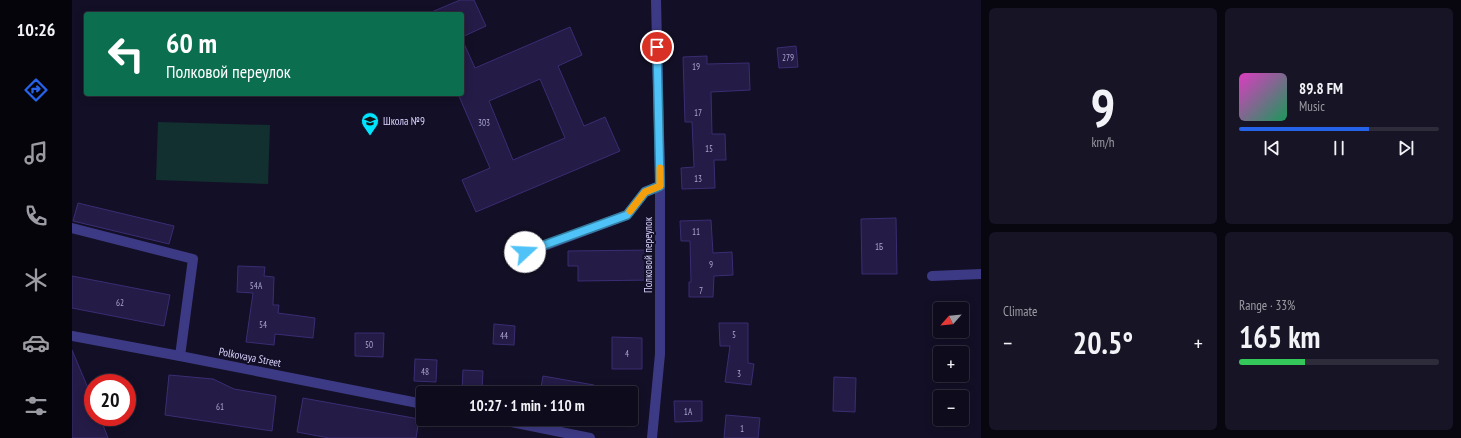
<!DOCTYPE html>
<html lang="en">
<head>
<meta charset="utf-8">
<style>
	:root { --surface:#0e0b1c; --page:#171425; --text:#f1f3f6; --muted:#9b9ba3; --line:#2e2b3b; --accent:#2563eb }
	body { margin:0; font-family:"PT Sans Narrow",sans-serif; background:var(--page); color:var(--text); height:100vh; display:flex; flex-direction:column; font-size:15px; white-space:nowrap }
	* { box-sizing:border-box; margin:0 }
	p { font-size:13px; color:var(--muted) }
	.icon { flex:none; width:22px; height:22px; fill:none; stroke:currentColor; stroke-width:2; stroke-linecap:round; stroke-linejoin:round }
	.map { position:relative; flex:1; overflow:hidden }
	.drawer { display:flex; flex-direction:column; gap:8px; padding:8px; background:#08060f; width:480px }
	.drawer>* { flex:none }
	.guide { position:absolute; left:12px; top:12px; width:380px; height:84px; border-radius:4px; box-shadow:0 2px 10px #0003,0 0 0 1px var(--line); background:#0b6e4f; color:#fff; overflow:hidden }
	.needle { width:26px; rotate:243deg }
	.tools { position:absolute; left:861px; top:302px; display:grid; gap:8px }
	.tools a { display:grid; place-items:center; width:36px; height:36px; border-radius:4px; background:var(--surface); box-shadow:0 2px 10px #0003,0 0 0 1px var(--line); font-size:20px }
	.speed { position:absolute; left:12px; top:374px; display:flex; gap:8px; font-size:20px; font-weight:700; text-align:center }
	.speed>* { display:grid; place-content:center; width:52px; height:52px; border-radius:50%; background:var(--surface); box-shadow:0 2px 10px #0003,0 0 0 1px var(--line); line-height:1 }
	.speed .limit { border:6px solid #d22; background:#fff; color:#111 }
	.pin { position:absolute; display:grid; place-items:center; width:34px; height:34px; color:#fff; margin:-17px; border:2px solid #fff; border-radius:50%; box-shadow:0 1px 4px #0007 }
	.me { position:absolute; width:44px; margin:-22px; rotate:70deg; stroke-linejoin:round; filter:drop-shadow(0 0 3px #0008) }
	.turn { display:flex; align-items:center; gap:14px; height:84px; padding:0 16px; font-size:18px }
	.turn .icon { width:52px; height:52px; stroke-width:2.5 }
	.turn b { display:block; font-size:28px; line-height:34px }
	.big { font-size:30px; font-weight:700; line-height:1.1 }
	.drawer .widget { flex:1; display:flex; flex-direction:column; justify-content:center; gap:6px; min-width:0; padding:0 14px; border-radius:6px; background:var(--page) }
	.drawer .dial { align-items:center; gap:0 }
	.dial b { font-size:52px; line-height:1 }
	.song { display:flex; align-items:center; gap:12px }
	.cover { width:48px; height:48px; border-radius:6px; background:linear-gradient(135deg,hsl(310 70% 55%),hsl(150 70% 35%)) }
	.played { height:4px; border-radius:2px; background:linear-gradient(90deg,var(--accent) 65%,var(--line) 65%) }
	.keys { display:flex; justify-content:space-around; direction:ltr }
	.heat { display:flex; justify-content:space-between; align-items:center; font-size:22px; direction:ltr }
	.charge { height:6px; border-radius:3px; background:linear-gradient(90deg,#34c759 33%,var(--line) 0) }
	.drawer .tiles { flex:1; display:grid; gap:8px; grid-template-columns:repeat(2,1fr) }
	.trip { position:absolute; left:344px; top:386px; width:222px; height:40px; border-radius:4px; background:var(--surface); box-shadow:0 2px 10px #0003,0 0 0 1px var(--line); font-weight:700; line-height:40px; text-align:center }
	main { display:flex; flex:1; min-height:0 }
	.tab-bar { display:flex; flex-direction:column; width:72px; justify-content:space-around; align-items:center; background:#06040b; color:var(--muted) }
	.tab-bar .icon { width:28px; height:28px }
	.tab-bar .selected { color:var(--accent) }
	.tab-bar b { font-size:18px; color:var(--text) }
	.map>svg:first-child { display:block }
</style>
</head>
<body>
<main>
<nav class="tab-bar">
<b>10:26</b>
<svg class="icon selected" aria-label="directions" viewBox="0 0 24 24"><path d="M12 3l9 9-9 9-9-9zM9 14v-3h6M13 9l2 2-2 2"/></svg>
<svg class="icon" aria-label="music" viewBox="0 0 24 24"><path d="M9 18V5l10-2v13"/><circle cx="6" cy="18" r="3"/><circle cx="16" cy="16" r="3"/></svg>
<svg class="icon" aria-label="phone" viewBox="0 0 24 24"><path d="M5 4h4l2 5-3 2q2 4 5 5l2-3 5 2v4C11 20 4 13 5 4z"/></svg>
<svg class="icon" aria-label="climate" viewBox="0 0 24 24"><path d="M12 3v18M4 7l16 10M4 17L20 7"/></svg>
<svg class="icon" aria-label="car" viewBox="0 0 24 24"><path d="M5 17H2v-5l4-1 3-4h7l3 4 3 1v5h-3M9 17h6M6 11h13"/><circle cx="7" cy="17" r="2"/><circle cx="17" cy="17" r="2"/></svg>
<svg class="icon" aria-label="filters" viewBox="0 0 24 24"><path d="M4 7h16M4 17h16"/><circle cx="9" cy="7" r="2"/><circle cx="15" cy="17" r="2"/></svg>
</nav>
<div class="map">
<svg width="909" height="438" viewBox="0 0 909 438">
	<rect width="100%" height="100%" fill="#130f26"/>
	<polygon fill="#12302f" points="86,122 198,125 196,184 84,180"/>
	<g fill="#241b47" stroke="#3b2d73" fill-rule="evenodd">
		<polygon points="388,0 402,0 414,26 390,37 390,14 355,14"/>
		<path d="M498,27L510,55L486,66L512,126L533,117L548,151L404,212L390,180L418,168L386,94H390V39L403,68ZM468,79L493,138L441,160L417,101Z"/>
		<polygon points="724,46 726,67 707,68 705,48"/>
		<polygon points="635,56 635,64 677,63 678,90 639,92 640,134 653,134 654,160 642,160 643,188 610,189 609,168 622,167 620,122 613,122 611,57"/>
		<polygon points="6,203 102,226 97,244 1,221"/>
		<polygon points="824,218 825,274 790,274 789,219"/>
		<polygon points="639,220 641,253 660,252 661,275 642,276 641,297 617,297 617,282 619,282 618,241 609,241 608,221"/>
		<polygon points="580,250 581,280 506,281 506,266 496,266 496,251"/>
		<polygon points="166,266 193,267 192,276 202,277 201,305 207,305 206,313 243,318 241,338 203,334 202,345 174,342 181,293 165,292"/>
		<polygon points="0,276 98,295 92,326 0,308"/>
		<polygon points="647,323 676,323 676,363 682,364 679,385 653,382 658,346 648,346"/>
		<polygon points="422,324 443,326 442,345 421,344"/>
		<polygon points="283,333 312,333 311,357 283,356"/>
		<polygon points="540,337 570,338 570,369 540,369"/>
		<polygon points="0,350 21,400 21,417 28,417 36,438 0,438"/>
		<polygon points="343,359 365,360 364,382 342,381"/>
		<polygon points="391,370 411,371 410,391 390,390"/>
		<polygon points="97,375 141,379 162,389 204,396 200,431 93,415"/>
		<polygon points="471,376 522,385 522,393 468,393"/>
		<polygon points="762,377 784,378 783,412 761,411"/>
		<polygon points="231,398 347,419 344,438 257,438 225,432"/>
		<polygon points="602,401 630,401 630,421 603,422"/>
		<polygon points="654,415 688,418 686,438 652,438"/>
	</g>
	<g fill="none" stroke-linecap="round" stroke-linejoin="round">
		<g stroke="#3d3a85" stroke-width="10">
			<polyline points="0,228 121,259 108,356"/>
			<polyline points="453,253 555,215 573,192 588,186"/>
			<polyline points="860,276 909,274"/>
			<polyline points="0,336 108,356 351,404"/>
			<polyline points="424,419 518,438"/>
			<polyline points="580,438 588,354 588,174 584,0"/>
		</g>
	</g>
	<g fill="none" stroke-linecap="round" stroke-linejoin="round">
		<g stroke="#337fa1" stroke-width="10">
			<polyline id="route" points="453,252 555,215 573,192 588,186 585,47"/>
		</g>
		<use href="#route" stroke="#4fc3f7" stroke-width="7"/>
		<polyline stroke="#f59e0b" stroke-width="7" points="558,211 573,192 588,186 588,168"/>
	</g>
	<defs>
		<g id="school-pin" transform="scale(0.9)"><path d="M0 17L-7.5 6A9.5 9.5 0 1 1 7.5 6Z" fill="#00e5ff" stroke="#130f26"/><path d="M0-5L7-2L0 1L-7-2ZM-4 1L0 2.5L4 1V4Q0 6-4 4Z" fill="#111"/></g>
	</defs>
	<g fill-rule="evenodd">
		<use href="#school-pin" x="298" y="121"/>
	</g>
	<g text-anchor="middle" dominant-baseline="central" stroke-width="4" stroke-linejoin="round" paint-order="stroke">
		<g font-size="9" fill="#aca6d1">
			<text x="716" y="57">279</text>
			<text x="624" y="66">19</text>
			<text x="626" y="112">17</text>
			<text x="412" y="122">303</text>
			<text x="637" y="148">15</text>
			<text x="626" y="178">13</text>
			<text x="624" y="231">11</text>
			<text x="807" y="246">1Б</text>
			<text x="639" y="264">9</text>
			<text x="184" y="285">54А</text>
			<text x="629" y="290">7</text>
			<text x="48" y="302">62</text>
			<text x="191" y="324">54</text>
			<text x="662" y="334">5</text>
			<text x="432" y="335">44</text>
			<text x="297" y="344">50</text>
			<text x="555" y="353">4</text>
			<text x="353" y="371">48</text>
			<text x="667" y="373">3</text>
			<text x="148" y="406">61</text>
			<text x="616" y="411">1А</text>
			<text x="670" y="428">1</text>
		</g>
		<g font-size="11" fill="#d9d4ff" stroke="#130f26" text-anchor="start">
			<text x="311" y="121">Школа №9</text>
		</g>
		<g font-size="11" fill="#d9d4ff" stroke="#130f26">
			<text transform="translate(576 255) rotate(-90)">Полковой переулок</text>
			<text transform="translate(178 357) rotate(11)">Polkovaya Street</text>
		</g>
	</g>
</svg>
<div class="tools">
<a><svg class="needle" viewBox="-14 -14 28 28"><path d="M0-13l5 13h-10z" fill="#e53935"/><path d="M0 13l5-13h-10z" fill="#9b9ba3"/></svg></a>
<a>+</a>
<a>−</a>
</div>
<div class="speed"><div class="limit">20</div></div>
<div class="pin" style="left:585px;top:47px;background:#d93025"><svg class="icon" aria-label="arrive" viewBox="0 0 24 24"><path d="M6 21V4h12l-3 4 3 4H6"/></svg></div>
<svg class="me" style="left:453px;top:252px" viewBox="-20 -20 40 40"><circle r="19" fill="#fff"/><path d="M0-13L10 11 0 6-10 11z" fill="#4fc3f7"/></svg>
<div class="trip">10:27 · 1 min · 110 m</div>
<div class="guide">
<div class="turn"><svg class="icon" aria-label="left" viewBox="0 0 24 24"><path d="M17 20v-9H6M10 6l-5 5 5 5"/></svg><div><b>60 m</b>Полковой переулок</div></div>
</div>
</div>
<section class="drawer">
<div class="tiles">
<div class="widget dial"><b>9</b><p>km/h</p></div>
<div class="widget">
<div class="song"><i class="cover"></i><div><b>89.8 FM</b><p>Music</p></div></div>
<div class="played"></div>
<div class="keys"><svg class="icon" aria-label="previous" viewBox="0 0 24 24"><path d="M18 5L8 12l10 7zM5 5v14"/></svg><svg class="icon" aria-label="pause" viewBox="0 0 24 24"><path d="M8 5v14M16 5v14"/></svg><svg class="icon" aria-label="next" viewBox="0 0 24 24"><path d="M6 5l10 7-10 7zM19 5v14"/></svg></div>
</div>
<div class="widget"><p>Climate</p>
<div class="heat"><a>−</a><b class="big">20.5°</b><a>+</a></div>
</div>
<div class="widget"><p>Range · 33%</p><b class="big">165 km</b><div class="charge"></div></div>
</div>
</section>
</main>
</body>
</html>
